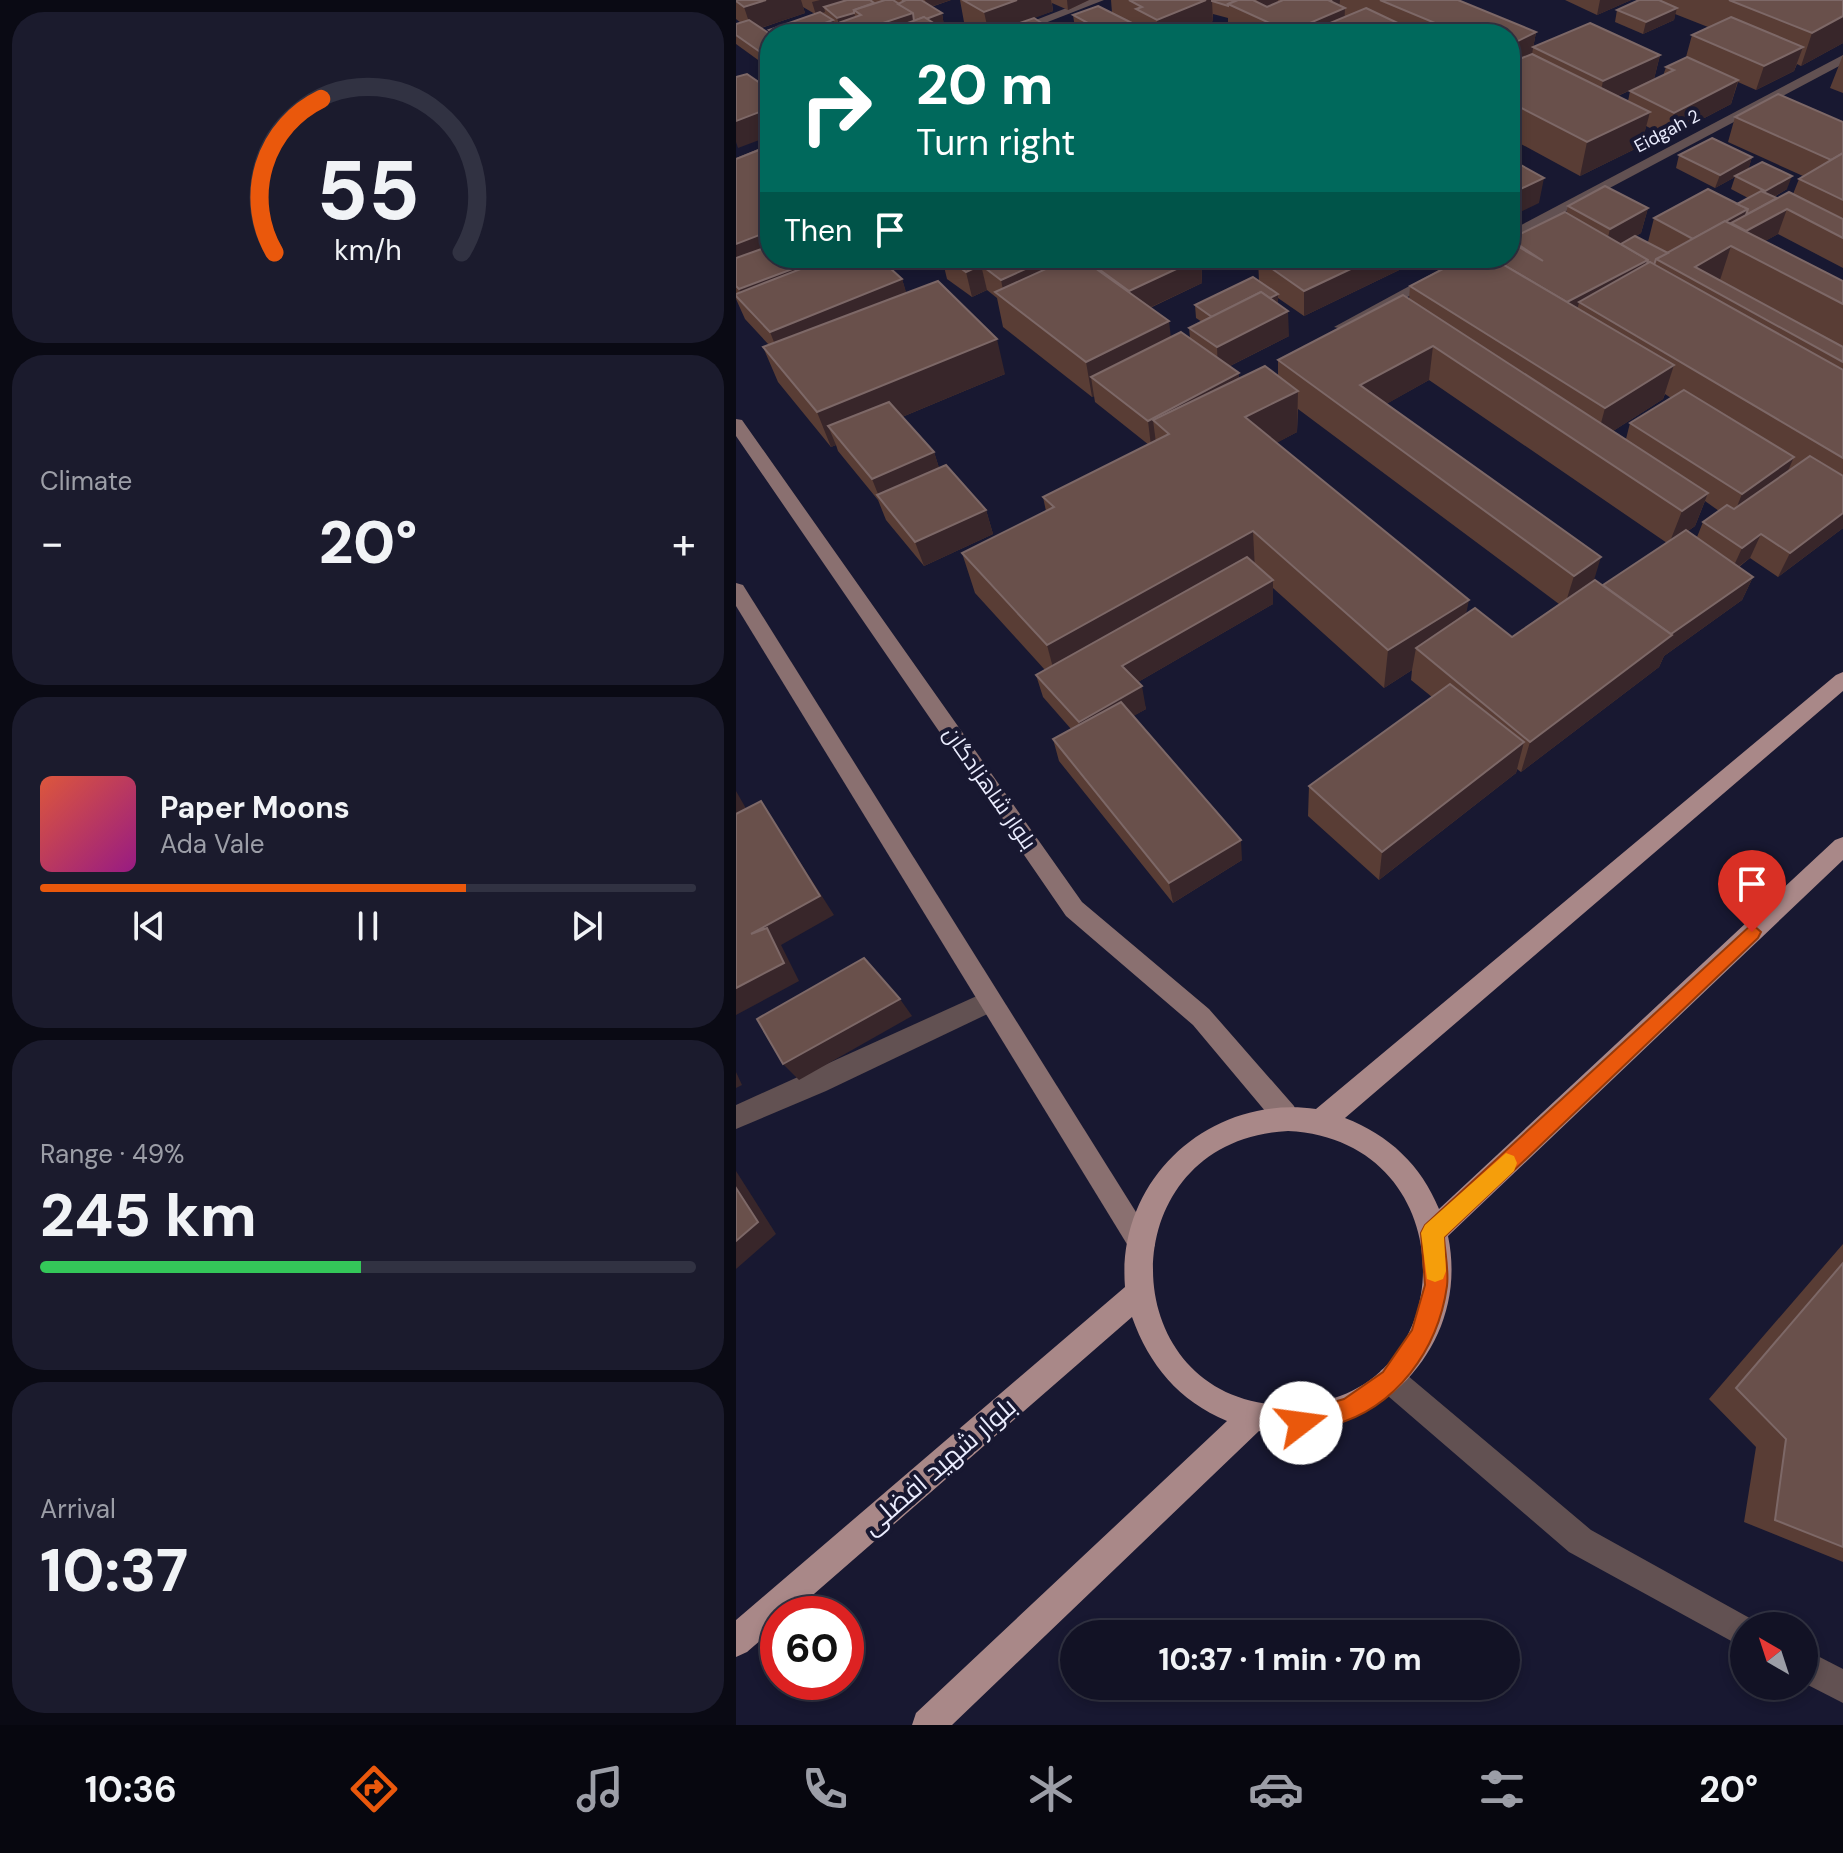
<!DOCTYPE html>
<html lang="en">
<head>
<meta charset="utf-8">
<style>
	:root { --surface:#121225; --page:#1b1b2d; --text:#f1f3f6; --muted:#9c9ea7; --line:#313242; --accent:#ea580c }
	body { margin:0; font-family:"DM Sans",Cairo,sans-serif; background:var(--page); color:var(--text); height:100vh; display:flex; flex-direction:column; font-size:30px; white-space:nowrap }
	* { box-sizing:border-box; margin:0 }
	p { font-size:26px; color:var(--muted) }
	.icon { flex:none; width:44px; height:44px; fill:none; stroke:currentColor; stroke-width:2; stroke-linecap:round; stroke-linejoin:round }
	.map { position:relative; flex:1; overflow:hidden }
	.panel { display:flex; flex-direction:column; gap:12px; padding:12px; background:#0a0a14; width:736px }
	.panel>* { flex:none }
	.banner { position:absolute; left:24px; top:24px; width:760px; height:244px; border-radius:32px; box-shadow:0 4px 12px #0003,0 0 0 2px var(--line); background:#00695c; color:#fff; overflow:hidden }
	.needle { width:52px; rotate:321deg }
	.tools { position:absolute; left:994px; top:1612px; display:grid; gap:16px }
	.tools a { display:grid; place-items:center; width:88px; height:88px; border-radius:50%; background:var(--surface); box-shadow:0 4px 12px #0003,0 0 0 2px var(--line); font-size:40px }
	.speed { position:absolute; left:24px; top:1596px; display:flex; gap:16px; font-size:40px; font-weight:700; text-align:center }
	.speed>* { display:grid; place-content:center; width:104px; height:104px; border-radius:50%; background:var(--surface); box-shadow:0 4px 12px #0003,0 0 0 2px var(--line); line-height:1 }
	.speed .limit { border:12px solid #d22; background:#fff; color:#111 }
	.pin { position:absolute; display:grid; place-items:center; width:68px; height:68px; color:#fff; margin:-82px -34px; border-radius:50% 50% 50% 0; rotate:-45deg; box-shadow:0 0 8px #0007 }
	.pin .icon { rotate:45deg }
	.me { position:absolute; width:88px; margin:-44px; rotate:75deg; stroke-linejoin:round; filter:drop-shadow(0 0 6px #0008) }
	.turn { display:flex; align-items:center; gap:28px; height:168px; padding:0 24px; font-size:36px }
	.turn .icon { width:104px; height:104px; stroke-width:2.5 }
	.turn b { display:block; font-size:56px; line-height:68px }
	.then { display:flex; align-items:center; height:76px; padding:0 24px; background:#0003; gap:16px; font-size:30px }
	.big { font-size:60px; font-weight:800; line-height:1.1 }
	.panel .widget { flex:1; display:flex; flex-direction:column; justify-content:center; gap:12px; min-width:0; padding:0 28px; border-radius:32px; background:var(--page) }
	.panel .dial { align-items:center; gap:0 }
	.dial svg { height:208px; overflow:visible; fill:none; stroke:var(--line); stroke-width:7; stroke-linecap:round; text-anchor:middle }
	.dial text { fill:var(--text); stroke:none }
	.song { display:flex; align-items:center; gap:24px }
	.cover { width:96px; height:96px; border-radius:12px; background:linear-gradient(135deg,hsl(10 70% 55%),hsl(310 70% 35%)) }
	.played { height:8px; border-radius:4px; background:linear-gradient(90deg,var(--accent) 65%,var(--line) 65%) }
	.keys { display:flex; justify-content:space-around; direction:ltr }
	.heat { display:flex; justify-content:space-between; align-items:center; font-size:44px; direction:ltr }
	.charge { height:12px; border-radius:6px; background:linear-gradient(90deg,#34c759 49%,var(--line) 0) }
	.trip { position:absolute; left:324px; top:1620px; width:460px; height:80px; border-radius:40px; background:var(--surface); box-shadow:0 4px 12px #0003,0 0 0 2px var(--line); font-weight:800; line-height:80px; text-align:center }
	.menu { display:flex; height:128px; justify-content:space-around; align-items:center; background:#07070f; color:var(--muted) }
	.menu .icon { width:56px; height:56px }
	.menu .current { color:var(--accent) }
	.menu b { font-size:36px; color:var(--text) }
	main { display:flex; flex:1; min-height:0 }
	.map>svg:first-child { display:block }
</style>
</head>
<body>
<main>
<section class="panel">
<div class="widget dial"><svg viewBox="0 0 100 80">
<path d="M14 69A42 42 0 1 1 86 69"/>
<path d="M14 69A42 42 0 0 1 32 10" stroke="#ea580c"/>
<text x="50" y="56" font-size="32" font-weight="700">55</text>
<text x="50" y="72" font-size="11">km/h</text>
</svg></div>
<div class="widget"><p>Climate</p>
<div class="heat"><a>−</a><b class="big">20°</b><a>+</a></div>
</div>
<div class="widget">
<div class="song"><i class="cover"></i><div><b>Paper Moons</b><p>Ada Vale</p></div></div>
<div class="played"></div>
<div class="keys"><svg class="icon" aria-label="previous" viewBox="0 0 24 24"><path d="M18 5L8 12l10 7zM5 5v14"/></svg><svg class="icon" aria-label="pause" viewBox="0 0 24 24"><path d="M8 5v14M16 5v14"/></svg><svg class="icon" aria-label="next" viewBox="0 0 24 24"><path d="M6 5l10 7-10 7zM19 5v14"/></svg></div>
</div>
<div class="widget"><p>Range · 49%</p><b class="big">245 km</b><div class="charge"></div></div>
<div class="widget"><p>Arrival</p><b class="big">10:37</b></div>
</section>
<div class="map">
<svg width="1107" height="1725" viewBox="0 0 1107 1725">
	<rect width="100%" height="100%" fill="#181831"/>
	<g fill="none" stroke-linecap="round" stroke-linejoin="round">
		<g fill="#625152" fill-rule="evenodd">
			<polygon points="351,0 368,0 281,34 264,34"/>
			<polygon points="1107,55 1107,64 774,241 774,231"/>
			<polygon points="34,144 34,153 0,167 0,158"/>
			<polygon points="725,258 743,258 611,330 598,327"/>
			<polygon points="254,990 262,993 266,1001 262,1009 90,1091 0,1129 0,1105"/>
		</g>
		<g fill="#625152" fill-rule="evenodd">
			<polygon points="655,1366 665,1370 855,1530 1019,1621 1021,1626 1008,1626 1008,1648 833,1552 645,1390 641,1380 645,1370"/>
			<polygon points="1068,1649 1107,1669 1107,1703 1068,1683"/>
		</g>
		<g fill="#8a7070" fill-rule="evenodd">
			<polygon points="0,419 6,420 346,902 473,1009 558,1106 562,1115 558,1124 549,1127 540,1124 457,1025 330,916 0,436"/>
			<polygon points="0,583 7,585 415,1236 419,1245 415,1254 406,1258 397,1254 0,606"/>
		</g>
		<path fill="#a98888" fill-rule="evenodd" d="M1107,672V691L609,1118C653,1135 685,1165 703,1209L1099,840L1107,837V860L712,1236C736,1350 634,1448 523,1431L216,1725H176L180,1713L491,1421C443,1401 413,1365 396,1317L55,1614H42V1625L11,1652L0,1657V1620L389,1287C380,1178 475,1094 580,1109L1100,675ZM552,1131C735,1140 729,1405 552,1405C375,1405 369,1140 552,1131Z"/>
	</g>
	<g fill="#593d35" fill-rule="evenodd">
		<polygon points="0,0 215,0 195,7 206,13 208,26 204,27 215,34 109,34 107,29 105,30 98,25 101,33 97,34 35,34 33,30 79,14 67,7 69,13 25,28 32,67 0,44 0,24 5,23 0,19"/>
		<polygon points="224,0 353,0 332,10 316,3 317,11 250,34 228,22"/>
		<polygon points="375,0 542,0 542,2 542,0 722,0 800,32 796,54 797,47 924,55 918,79 882,96 892,101 894,91 927,76 930,67 950,57 956,35 972,27 939,14 938,20 907,34 879,22 881,10 903,0 1107,0 1107,43 1065,66 1061,64 1058,71 1020,90 1002,82 995,104 932,137 910,126 905,146 844,176 774,138 774,34 498,34 502,32 492,28 492,18 477,14 477,21 445,34 350,34 339,28 337,15 376,13"/>
		<polygon points="829,0 895,0 861,15"/>
		<polygon points="1107,55 1107,93 1094,88"/>
		<path d="M999,117L1107,122V268L1042,234L1029,241L1107,281V528L1042,577L1014,558L1003,567L1017,577L1006,600L928,656L923,667L785,772L781,769L780,773L643,880L572,816L573,786L696,697L675,680L676,670L648,688L537,588V604L402,682L410,709L397,716L506,860L437,903L323,761L317,739L335,729L307,697L300,675L309,670L239,593L226,553L310,511L307,497L413,445L359,402L358,396L356,397L267,327L261,298L251,290L236,297L211,279L206,258H465L466,283L414,308L435,337L454,338L453,328L466,322L460,318L459,305L523,281L522,259L688,258L568,316L542,298V304L553,336L494,366L503,373V378L542,376V360L673,299L674,286L774,258V239L830,213L832,206L912,208L905,233L900,236L912,242L918,218L1001,204L1012,198L995,189L999,177L979,188L940,168L943,155L1016,157L1012,170L1051,189L1038,197L1041,198L1057,194L1063,179L1067,176L992,142ZM693,380L931,543L867,586L858,580L650,404ZM929,394L935,398L894,423L890,439L877,431L927,399ZM562,409L823,604L776,637L730,615L540,443L561,432ZM969,501L983,511L967,522L961,537L952,531L959,526Z"/>
		<polygon points="0,159 34,258 146,258 148,262 166,279 170,293 269,374 166,417 198,452 203,468 250,510 257,534 188,566 150,520 142,500 102,451 100,445 95,447 42,382 27,347 33,345 9,319 0,299"/>
		<polygon points="1107,1244 1107,1562 1008,1522 1020,1447 973,1399"/>
	</g>
	<g fill="#38262a">
		<polygon points="30,0 65,0 69,13 16,31 8,7"/>
		<polygon points="84,0 115,0 88,7 89,12 80,15 76,2"/>
		<polygon points="189,0 215,0 191,8"/>
		<polygon points="281,0 315,0 317,11 257,34 253,34 248,12"/>
		<polygon points="331,0 353,0 332,10"/>
		<polygon points="468,0 493,0 476,1 477,21 445,34 422,34 421,20"/>
		<polygon points="522,0 542,0 542,4 516,15 502,9"/>
		<polygon points="596,0 604,0 603,10 609,8 608,30 595,24 594,24 594,34 553,34 553,32"/>
		<polygon points="864,0 895,0 861,15"/>
		<polygon points="941,8 938,20 907,34 910,22"/>
		<polygon points="118,13 122,25 105,22 107,29 105,30 101,18"/>
		<polygon points="177,13 182,34 120,34 120,32"/>
		<polygon points="206,13 208,26 185,34 180,22"/>
		<polygon points="1107,16 1107,43 1065,66 1076,33"/>
		<polygon points="97,20 101,33 97,34 71,34 70,30"/>
		<polygon points="668,26 667,34 649,34"/>
		<polygon points="406,28 407,34 392,34"/>
		<polygon points="800,32 794,64 774,75 774,45"/>
		<polygon points="1067,47 1058,71 1020,90 1028,66"/>
		<polygon points="34,52 34,66 32,67 27,54"/>
		<polygon points="924,55 918,79 862,105 867,81"/>
		<polygon points="1002,80 995,104 932,137 938,113"/>
		<polygon points="34,108 34,136 2,148 0,142 0,121"/>
		<polygon points="914,112 905,146 844,176 851,142"/>
		<polygon points="1016,157 1012,170 979,188 984,175"/>
		<polygon points="1056,176 1051,189 1025,204 1029,191"/>
		<polygon points="808,178 803,203 774,217 774,194"/>
		<polygon points="912,208 905,233 868,254 874,229"/>
		<polygon points="1012,209 1005,229 958,240"/>
		<polygon points="1051,209 1042,234 1008,253 1004,250 1014,221"/>
		<polygon points="34,231 34,258 0,284 0,244"/>
		<polygon points="995,246 984,280 959,267"/>
		<polygon points="86,258 146,258 148,263 11,308 3,289"/>
		<polygon points="162,258 182,258 164,265"/>
		<polygon points="314,258 356,258 349,259 349,261 269,300 265,280"/>
		<polygon points="465,258 466,283 396,316 393,291"/>
		<polygon points="638,258 688,258 568,316 568,291"/>
		<polygon points="912,260 905,285 843,302 839,320 829,303"/>
		<polygon points="245,265 251,290 236,297 230,272"/>
		<polygon points="166,279 174,304 44,357 34,332"/>
		<polygon points="542,294 542,307 484,322"/>
		<polygon points="552,311 553,336 482,372 481,347"/>
		<polygon points="433,321 437,355 355,377 358,396 356,397 350,362"/>
		<polygon points="261,339 269,374 106,442 92,426 100,445 95,447 81,412"/>
		<polygon points="697,346 693,380 622,420 624,385"/>
		<polygon points="938,365 927,399 860,442 869,408"/>
		<polygon points="503,373 504,398 433,434 417,420 420,443 415,446 412,421"/>
		<polygon points="562,391 561,432 511,459 509,417"/>
		<polygon points="198,452 206,477 144,499 136,479"/>
		<polygon points="1058,457 1047,482 996,519 1006,494"/>
		<polygon points="972,493 959,526 933,544 946,511"/>
		<polygon points="250,510 257,534 188,566 179,542"/>
		<polygon points="1107,513 1107,528 1042,577 1054,553"/>
		<polygon points="517,531 519,571 321,683 311,645"/>
		<polygon points="1025,534 1014,558 995,572 1006,548"/>
		<polygon points="865,557 855,590 828,608 838,576"/>
		<polygon points="1017,577 1006,600 928,656 923,667 785,772 794,742 934,635"/>
		<polygon points="537,580 537,604 390,689 386,666"/>
		<polygon points="733,600 725,639 680,648 676,670 648,688 652,650"/>
		<polygon points="406,686 410,709 348,744 343,722"/>
		<polygon points="788,742 780,773 643,880 646,852"/>
		<polygon points="0,791 16,819 0,827"/>
		<polygon points="25,801 98,915 45,945 63,981 0,1015 0,988 15,934"/>
		<polygon points="505,840 506,860 437,903 433,883"/>
		<polygon points="164,999 176,1016 63,1080 47,1064"/>
		<polygon points="0,1072 6,1085 0,1088"/>
		<polygon points="0,1171 40,1234 0,1269"/>
	</g>
	<g fill="#69504b" stroke="#7d6867" stroke-width="2">
		<polygon points="0,0 30,0 8,7 0,1"/>
		<polygon points="111,0 134,0 138,3 118,10 118,13 101,18 88,7"/>
		<polygon points="149,0 157,0 177,13 120,32 105,22 125,15 118,10"/>
		<polygon points="166,0 185,0 206,13 190,19 188,17 178,21 177,13 162,4 168,1"/>
		<polygon points="227,0 281,0 248,12"/>
		<polygon points="393,0 470,0 421,20 400,9 406,7"/>
		<polygon points="476,0 502,0 492,4 492,6 476,1"/>
		<polygon points="502,0 517,0 531,7 547,0 596,0 594,1 609,8 553,32 492,4"/>
		<polygon points="644,0 722,0 800,32 774,45 774,34 686,34 704,25"/>
		<polygon points="903,0 923,0 941,8 910,22 881,10"/>
		<polygon points="993,0 1107,0 1107,16 1076,33"/>
		<polygon points="362,6 406,28 392,34 372,34 337,15"/>
		<polygon points="630,8 668,26 649,34 616,34 594,23"/>
		<polygon points="84,12 97,20 70,30 76,34 39,34 33,30"/>
		<polygon points="188,17 215,34 141,34"/>
		<polygon points="995,17 1067,47 1028,66 956,35"/>
		<polygon points="298,18 323,34 252,34"/>
		<polygon points="13,20 34,34 34,52 27,54 0,35 0,24"/>
		<polygon points="854,23 924,55 867,81 797,47"/>
		<polygon points="516,27 527,34 498,34"/>
		<polygon points="418,31 424,34 409,34"/>
		<polygon points="796,54 914,112 851,142 774,102 774,63"/>
		<polygon points="951,57 1002,80 938,113 894,91 938,70 930,67"/>
		<polygon points="11,74 34,90 34,108 0,121 0,77"/>
		<polygon points="1042,94 1107,122 1107,153 1095,160 999,117"/>
		<polygon points="976,138 1016,157 984,175 943,155"/>
		<polygon points="23,150 34,160 34,231 0,244 0,159"/>
		<polygon points="1107,153 1107,200 1063,179"/>
		<polygon points="774,159 808,178 774,194"/>
		<polygon points="1026,162 1056,176 1029,191 999,176"/>
		<polygon points="869,186 912,208 874,229 832,206"/>
		<polygon points="972,189 1012,209 957,239 918,218"/>
		<polygon points="1025,191 1041,198 1010,215 1012,209 1001,204"/>
		<polygon points="1053,192 1107,219 1107,238 1051,209 1010,231 995,223"/>
		<polygon points="829,212 912,260 831,302 756,258 774,258 774,242 807,261 774,239"/>
		<polygon points="989,221 1107,281 1107,304 995,246 959,267 1107,347 1107,362 920,259"/>
		<polygon points="899,236 932,253 920,259 918,265 914,262 911,264 912,260 885,244"/>
		<polygon points="34,246 34,258 86,258 3,289 0,286 0,258"/>
		<polygon points="93,258 143,258 166,279 34,332 0,296 0,294"/>
		<polygon points="211,258 314,258 265,280 245,265 230,272"/>
		<polygon points="334,258 345,258 433,321 350,362 259,292"/>
		<polygon points="350,258 464,258 393,291 349,259"/>
		<polygon points="525,258 638,258 568,291 522,259"/>
		<polygon points="728,258 756,258 938,365 869,408 674,286"/>
		<polygon points="914,262 1107,370 1107,458 843,302"/>
		<polygon points="517,277 542,294 534,298 525,292 476,317 459,305"/>
		<polygon points="202,281 261,339 81,412 27,347"/>
		<polygon points="525,292 552,311 481,347 453,328"/>
		<polygon points="667,295 972,493 946,511 697,346 624,385 865,557 838,576 542,360"/>
		<polygon points="445,332 503,373 412,421 355,377"/>
		<polygon points="529,366 562,391 509,417 733,600 652,650 517,531 311,645 226,553 318,507 307,497 433,434 417,420"/>
		<polygon points="948,390 1058,457 1006,494 894,423"/>
		<polygon points="153,402 198,452 136,479 92,426"/>
		<polygon points="1074,456 1107,476 1107,513 1054,553 1025,534 1006,548 967,522 991,505 998,509"/>
		<polygon points="210,465 250,510 179,542 141,495"/>
		<polygon points="950,530 1017,577 935,634 867,585"/>
		<polygon points="511,557 537,580 386,666 406,686 343,722 300,675"/>
		<polygon points="859,580 936,635 794,742 680,648 739,608 776,637"/>
		<polygon points="714,684 788,742 646,852 573,786"/>
		<polygon points="385,702 505,840 433,883 317,739"/>
		<polygon points="25,801 84,896 15,934 31,928 48,963 0,988 0,814"/>
		<polygon points="128,958 164,999 47,1064 21,1019"/>
		<polygon points="0,1188 22,1222 0,1241"/>
		<polygon points="1107,1263 1107,1547 1039,1520 1050,1439 1000,1388"/>
	</g>
	<path fill="#ea580c" stroke="#983908" stroke-width="2" d="M1016,924L1025,932L1022,938L708,1237C709,1253 713,1271 711,1286C702,1350 660,1408 597,1425C584,1429 569,1436 556,1431L553,1423L556,1414L608,1399L647,1372L676,1330L689,1285L685,1233L689,1225Z"/>
	<polygon fill="#f59e0b" points="770,1153 778,1156 781,1163 778,1171 708,1237 710,1271 707,1279 699,1282 691,1279 685,1233 689,1225"/>
	<g text-anchor="middle" dominant-baseline="central" stroke-width="8" stroke-linejoin="round" paint-order="stroke">
		<g font-size="18" fill="#eaecfe" stroke="#181831">
			<text transform="translate(931 131) rotate(-28)">Eidgah 2</text>
		</g>
		<g font-size="22" fill="#eaecfe" stroke="#181831">
			<text transform="translate(254 788) rotate(55)">بلوار شاهزادگان</text>
		</g>
		<g font-size="26" fill="#eaecfe" stroke="#181831">
			<text transform="translate(203 1466) rotate(-41)">بلوار شهید افضلی</text>
		</g>
	</g>
</svg>
<div class="tools">
<a><svg class="needle" viewBox="-14 -14 28 28"><path d="M0-13l5 13h-10z" fill="#e53935"/><path d="M0 13l5-13h-10z" fill="#9c9ea7"/></svg></a>
</div>
<div class="speed"><div class="limit">60</div></div>
<div class="pin" style="left:1016px;top:932px;background:#d93025"><svg class="icon" aria-label="arrive" viewBox="0 0 24 24"><path d="M6 21V4h12l-3 4 3 4H6"/></svg></div>
<svg class="me" style="left:565px;top:1423px" viewBox="-20 -20 40 40"><circle r="19" fill="#fff"/><path d="M0-13L10 11 0 6-10 11z" fill="#ea580c"/></svg>
<div class="trip">10:37 · 1 min · 70 m</div>
<div class="banner">
<div class="turn"><svg class="icon" aria-label="right" viewBox="0 0 24 24"><path d="M7 20v-9h11M14 6l5 5-5 5"/></svg><div><b>20 m</b>Turn right</div></div>
<div class="then">Then<svg class="icon" aria-label="arrive" viewBox="0 0 24 24"><path d="M6 21V4h12l-3 4 3 4H6"/></svg></div>
</div>
</div>
</main>
<nav class="menu">
<b>10:36</b>
<svg class="icon current" aria-label="directions" viewBox="0 0 24 24"><path d="M12 3l9 9-9 9-9-9zM9 14v-3h6M13 9l2 2-2 2"/></svg>
<svg class="icon" aria-label="music" viewBox="0 0 24 24"><path d="M9 18V5l10-2v13"/><circle cx="6" cy="18" r="3"/><circle cx="16" cy="16" r="3"/></svg>
<svg class="icon" aria-label="phone" viewBox="0 0 24 24"><path d="M5 4h4l2 5-3 2q2 4 5 5l2-3 5 2v4C11 20 4 13 5 4z"/></svg>
<svg class="icon" aria-label="climate" viewBox="0 0 24 24"><path d="M12 3v18M4 7l16 10M4 17L20 7"/></svg>
<svg class="icon" aria-label="car" viewBox="0 0 24 24"><path d="M5 17H2v-5l4-1 3-4h7l3 4 3 1v5h-3M9 17h6M6 11h13"/><circle cx="7" cy="17" r="2"/><circle cx="17" cy="17" r="2"/></svg>
<svg class="icon" aria-label="filters" viewBox="0 0 24 24"><path d="M4 7h16M4 17h16"/><circle cx="9" cy="7" r="2"/><circle cx="15" cy="17" r="2"/></svg>
<b>20°</b>
</nav>
</body>
</html>
